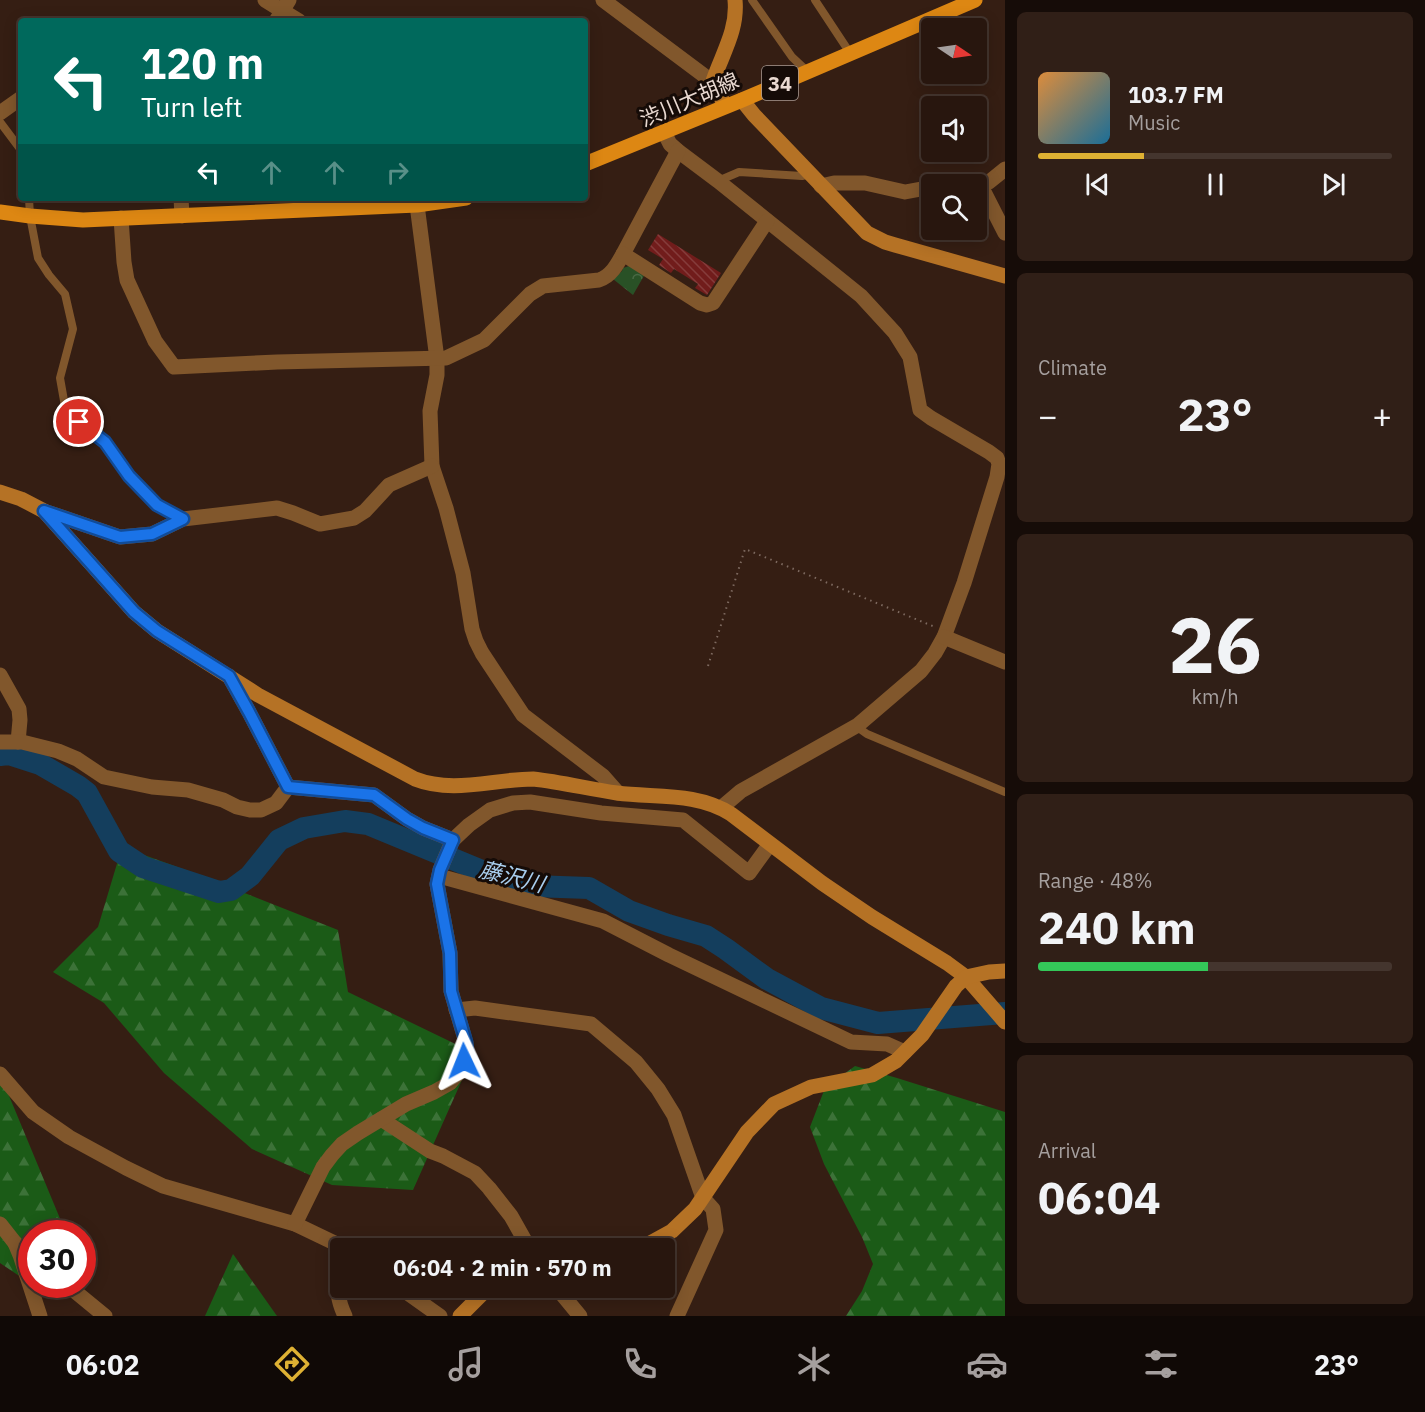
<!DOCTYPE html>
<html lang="en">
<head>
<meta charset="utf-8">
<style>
	:root { --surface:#28160e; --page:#301f17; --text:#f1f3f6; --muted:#a59f9e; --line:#44352e; --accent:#deb133 }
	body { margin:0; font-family:"IBM Plex Sans","Noto Sans JP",sans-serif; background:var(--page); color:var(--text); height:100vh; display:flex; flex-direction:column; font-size:22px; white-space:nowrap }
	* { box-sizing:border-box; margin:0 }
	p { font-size:20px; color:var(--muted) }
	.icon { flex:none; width:33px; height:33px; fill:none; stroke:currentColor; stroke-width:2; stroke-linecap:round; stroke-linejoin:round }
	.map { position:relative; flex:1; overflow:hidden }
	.drawer { display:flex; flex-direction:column; gap:12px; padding:12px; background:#160c08; width:420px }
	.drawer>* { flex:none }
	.top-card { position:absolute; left:18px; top:18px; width:570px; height:183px; border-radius:6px; box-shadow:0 3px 15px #0003,0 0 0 2px var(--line); background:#00695c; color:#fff; overflow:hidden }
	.needle { width:39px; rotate:103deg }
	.controls { position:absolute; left:921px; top:18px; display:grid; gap:12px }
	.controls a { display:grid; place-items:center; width:66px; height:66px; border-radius:6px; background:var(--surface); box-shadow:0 3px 15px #0003,0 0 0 2px var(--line); font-size:30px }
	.speed { position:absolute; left:18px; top:1220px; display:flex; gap:12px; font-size:30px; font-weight:700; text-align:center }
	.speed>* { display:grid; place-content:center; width:78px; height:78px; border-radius:50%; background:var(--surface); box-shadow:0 3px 15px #0003,0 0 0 2px var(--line); line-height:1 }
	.speed .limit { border:9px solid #d22; background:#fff; color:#111 }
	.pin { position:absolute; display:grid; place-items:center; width:51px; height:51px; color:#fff; margin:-26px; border:3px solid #fff; border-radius:50%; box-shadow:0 2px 6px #0007 }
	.me { position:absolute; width:66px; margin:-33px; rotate:358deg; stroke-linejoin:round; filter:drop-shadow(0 0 4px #0008) }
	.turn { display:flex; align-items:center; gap:21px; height:126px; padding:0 24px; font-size:27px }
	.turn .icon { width:78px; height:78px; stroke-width:2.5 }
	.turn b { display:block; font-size:42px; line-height:51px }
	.lanes { display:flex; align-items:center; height:57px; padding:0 24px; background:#0003; justify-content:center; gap:30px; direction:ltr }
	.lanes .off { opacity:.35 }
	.big { font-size:45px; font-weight:700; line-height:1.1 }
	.drawer .tile { flex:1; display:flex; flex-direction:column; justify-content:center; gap:9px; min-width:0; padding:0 21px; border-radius:9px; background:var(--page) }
	.drawer .dial { align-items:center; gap:0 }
	.dial b { font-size:78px; line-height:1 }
	.song { display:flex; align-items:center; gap:18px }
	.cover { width:72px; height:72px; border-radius:9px; background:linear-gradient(135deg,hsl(30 70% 55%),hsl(200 70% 35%)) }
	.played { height:6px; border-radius:3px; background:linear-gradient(90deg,var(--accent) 30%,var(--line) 30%) }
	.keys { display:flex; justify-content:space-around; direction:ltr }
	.heat { display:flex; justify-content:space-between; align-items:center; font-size:33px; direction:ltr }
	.charge { height:9px; border-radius:4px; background:linear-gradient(90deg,#34c759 48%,var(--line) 0) }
	.trip { position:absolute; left:330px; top:1238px; width:345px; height:60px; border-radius:6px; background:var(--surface); box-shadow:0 3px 15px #0003,0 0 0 2px var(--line); font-weight:700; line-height:60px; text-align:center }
	.tab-bar { display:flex; height:96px; justify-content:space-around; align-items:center; background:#100906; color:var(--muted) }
	.tab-bar .icon { width:42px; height:42px }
	.tab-bar .on { color:var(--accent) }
	.tab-bar b { font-size:27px; color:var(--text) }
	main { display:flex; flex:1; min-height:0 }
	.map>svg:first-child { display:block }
</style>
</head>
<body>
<main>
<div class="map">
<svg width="1005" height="1316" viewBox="0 0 1005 1316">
	<defs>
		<pattern id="forest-firs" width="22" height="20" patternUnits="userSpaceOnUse" patternTransform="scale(1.5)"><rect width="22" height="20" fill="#1b5b17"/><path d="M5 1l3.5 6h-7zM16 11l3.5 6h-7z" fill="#3c7238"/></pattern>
		<pattern id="park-crowns" width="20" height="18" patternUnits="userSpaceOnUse" patternTransform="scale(1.5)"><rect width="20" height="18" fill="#295126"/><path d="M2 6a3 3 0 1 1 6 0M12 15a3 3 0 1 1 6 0" fill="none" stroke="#486944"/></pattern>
		<pattern id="building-back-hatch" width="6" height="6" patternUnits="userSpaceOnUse" patternTransform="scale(1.5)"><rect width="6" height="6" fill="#711c1b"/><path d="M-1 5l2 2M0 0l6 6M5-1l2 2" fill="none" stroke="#853c3b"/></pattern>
	</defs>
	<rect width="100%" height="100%" fill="#351e13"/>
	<g fill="url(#forest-firs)">
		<polygon points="122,847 194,873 338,930 348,992 474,1053 413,1190 332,1185 252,1149 164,1073 104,1003 53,972 98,927"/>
		<polygon points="855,1066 897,1078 1005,1112 1005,1316 846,1316 862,1291 873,1264 862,1237 824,1164 810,1127 825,1088"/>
		<polygon points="0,1074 66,1233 32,1233 32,1284 68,1284 52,1298 0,1263"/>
		<polygon points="233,1254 277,1316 205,1316"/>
	</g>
	<polygon fill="url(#park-crowns)" points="632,265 645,274 633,295 613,279 622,271 623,268"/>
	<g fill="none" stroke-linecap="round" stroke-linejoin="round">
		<polyline stroke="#143e5d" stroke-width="22" points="0,755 9,754 40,764 78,786 87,793 119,851 143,867 219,892 231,890 250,876 279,840 304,828 345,821 368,824 489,874 532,886 589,888 629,911 668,925 706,936 726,949 767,979 821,1008 878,1023 1005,1013"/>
	</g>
	<polygon fill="url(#building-back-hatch)" points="658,234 721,273 707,295 695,288 698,284 674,269 671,273 659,265 663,259 648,250"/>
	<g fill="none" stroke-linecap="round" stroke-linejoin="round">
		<polyline stroke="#7e6a60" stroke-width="2" stroke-dasharray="1.5 4.5" stroke-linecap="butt" points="708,666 745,549 935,627"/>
		<g stroke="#81572c" stroke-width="8">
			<polyline points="752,0 792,57 807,71"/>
			<polyline points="815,0 850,53"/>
			<polyline points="0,122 21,150"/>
			<polyline points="718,181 739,172 802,176 810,174"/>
			<polyline points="29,198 30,216 38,258 49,275 65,294 73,329 60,378 66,412 105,442 129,476 157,505 182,518"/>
			<polyline points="858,725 860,729 867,734 1005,792"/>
		</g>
		<g stroke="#81572c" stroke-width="15">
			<polyline points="265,0 299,21"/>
			<polyline points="603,0 706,77 713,81"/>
			<polyline points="276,21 289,0"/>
			<polyline points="0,113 21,98"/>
			<polyline points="664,132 670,144 678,151 718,181 861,296 895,333 910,357 920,410 931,418 989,452 997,458 999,464 997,477 964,583 944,637 935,653 921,671 858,725 741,791 721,808"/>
			<polyline points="944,184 959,184"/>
			<polyline points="980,184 1005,233"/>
			<polyline points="976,185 989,182 1005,169"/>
			<polyline points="821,186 834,183 865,183 905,192 932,187"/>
			<polyline points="181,198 182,216"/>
			<polyline points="417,205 437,359 437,375 430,411 432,466 446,508 463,573 472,629 476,641 482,653 523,715 603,776 618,793"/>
			<path d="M121,218L124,262L127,280L155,341L174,367L277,362L446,358L484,340L530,294L543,286L599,280C611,276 617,265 623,254L678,151"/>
			<polyline points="623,254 700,303 707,305 713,303 767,221"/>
			<polyline points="44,511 120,537 152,534 183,519 277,508 293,513 320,524 354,518 365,511 389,485 432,466"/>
			<polyline points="944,637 1005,662"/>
			<polyline points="0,675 19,709 20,720 18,742"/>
			<polyline points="0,742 22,742 58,751 77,759 104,777 152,787 188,790 223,800 237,807 250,810 261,810 276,803 288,787 249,712 229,676"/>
			<polyline points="288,787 374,795 407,819 423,828 453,840"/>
			<polyline points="439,876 603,921 669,955 851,1042 887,1044 905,1052"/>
			<polyline points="456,1010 475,1008 591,1024 636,1062 658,1089 674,1115 703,1198 713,1209 716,1230 677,1316"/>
			<polyline points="0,1074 33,1112 69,1137 126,1168 163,1186 295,1224 345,1248"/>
			<polyline points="381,1119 430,1151 443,1156 475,1173 489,1188 511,1216 529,1248"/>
			<polyline points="0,1224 15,1243 22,1249"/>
			<polyline points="295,1224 323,1167 332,1155 342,1144 358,1133 406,1104 434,1092 450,1083 459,1072 464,1061 467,1051 466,1043 451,991 450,953 437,884 440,870 451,844 453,840 469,825 490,810 513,803 530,802 601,813 683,820 749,873 770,844"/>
			<polyline points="15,1243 20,1255 40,1316"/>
			<path d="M340,1274C336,1289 338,1301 345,1316"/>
			<polyline points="66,1284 105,1316"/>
			<polyline points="399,1287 440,1316"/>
			<polyline points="556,1287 580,1316"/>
		</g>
		<g stroke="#b57225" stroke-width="15">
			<polyline points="742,100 754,115 867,233 885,242 895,245 1005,276"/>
			<path d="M725,106L713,81C722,54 738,30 735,0"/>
			<path d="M0,492L21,499L44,511L134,612L157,631L258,695L415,779C453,794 494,779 533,779C561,782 589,789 617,793C655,798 697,792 731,814L822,883L872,917L947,963L966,977L1005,1022"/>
			<polyline points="641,1248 672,1231 695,1209 747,1132 774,1104 811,1087 872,1075 896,1061 922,1035 956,986 966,977 989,972 1005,971"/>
			<polyline points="460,1316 489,1287"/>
		</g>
		<g stroke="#dd8713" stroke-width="15">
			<polyline points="585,164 742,100 975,0"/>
			<polyline points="0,212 30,216 83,220 417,205 466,198"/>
		</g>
	</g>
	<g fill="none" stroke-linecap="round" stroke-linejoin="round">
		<g stroke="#114b97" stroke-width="15">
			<polyline id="route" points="79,422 105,442 129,476 157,505 183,519 152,534 120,537 44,511 134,612 157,631 229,676 249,712 288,787 374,795 407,819 423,828 453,840 440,870 437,884 450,953 451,991 466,1042 467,1051 464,1061"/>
		</g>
		<use href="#route" stroke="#1a73e8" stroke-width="10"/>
	</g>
	<g text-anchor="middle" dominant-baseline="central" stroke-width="6" stroke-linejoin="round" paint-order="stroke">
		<rect fill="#150b07" stroke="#a99b94" stroke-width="1.5" x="762" y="66" width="36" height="34" rx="4.5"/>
		<g font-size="20" font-weight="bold" fill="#e9d9d1">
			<text x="780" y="83">34</text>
		</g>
		<g font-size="21" fill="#e9d9d1" stroke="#150b07">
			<text transform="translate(689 99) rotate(-23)">渋川大胡線</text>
		</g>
		<g font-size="22" font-style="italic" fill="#a9ceee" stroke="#150b07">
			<text transform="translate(512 876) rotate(14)">藤沢川</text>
		</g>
	</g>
</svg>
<div class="controls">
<a><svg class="needle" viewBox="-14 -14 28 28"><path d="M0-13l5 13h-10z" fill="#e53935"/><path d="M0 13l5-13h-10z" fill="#a59f9e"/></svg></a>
<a><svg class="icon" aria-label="sound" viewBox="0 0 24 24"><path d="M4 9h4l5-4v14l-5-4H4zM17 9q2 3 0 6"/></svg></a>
<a><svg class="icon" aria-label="search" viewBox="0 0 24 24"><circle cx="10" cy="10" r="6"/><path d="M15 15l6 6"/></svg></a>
</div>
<div class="speed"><div class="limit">30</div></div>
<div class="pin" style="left:79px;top:422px;background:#d93025"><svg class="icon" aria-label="arrive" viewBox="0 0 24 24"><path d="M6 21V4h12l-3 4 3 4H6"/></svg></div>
<svg class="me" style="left:464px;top:1061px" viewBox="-20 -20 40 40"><path d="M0-17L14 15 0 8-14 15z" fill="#1a73e8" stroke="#fff" stroke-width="4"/></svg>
<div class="trip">06:04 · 2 min · 570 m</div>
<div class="top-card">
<div class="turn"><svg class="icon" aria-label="left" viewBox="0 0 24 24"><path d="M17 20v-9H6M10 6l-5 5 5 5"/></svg><div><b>120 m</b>Turn left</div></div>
<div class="lanes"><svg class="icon" aria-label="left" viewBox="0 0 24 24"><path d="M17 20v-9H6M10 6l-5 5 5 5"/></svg><svg class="icon off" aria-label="ahead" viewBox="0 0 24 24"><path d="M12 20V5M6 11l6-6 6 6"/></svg><svg class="icon off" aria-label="ahead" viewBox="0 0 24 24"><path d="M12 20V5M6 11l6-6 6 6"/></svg><svg class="icon off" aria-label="right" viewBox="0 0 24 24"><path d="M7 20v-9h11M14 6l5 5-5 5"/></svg></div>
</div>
</div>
<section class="drawer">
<div class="tile">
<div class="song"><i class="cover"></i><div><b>103.7 FM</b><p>Music</p></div></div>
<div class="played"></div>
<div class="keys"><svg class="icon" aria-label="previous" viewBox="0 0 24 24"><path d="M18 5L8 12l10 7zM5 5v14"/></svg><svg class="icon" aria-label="pause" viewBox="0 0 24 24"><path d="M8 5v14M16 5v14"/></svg><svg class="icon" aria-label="next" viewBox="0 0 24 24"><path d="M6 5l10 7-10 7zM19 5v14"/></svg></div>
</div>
<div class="tile"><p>Climate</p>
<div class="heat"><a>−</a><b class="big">23°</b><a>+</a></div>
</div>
<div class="tile dial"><b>26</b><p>km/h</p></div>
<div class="tile"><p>Range · 48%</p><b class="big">240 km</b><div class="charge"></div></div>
<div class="tile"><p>Arrival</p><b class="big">06:04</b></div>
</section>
</main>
<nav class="tab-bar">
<b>06:02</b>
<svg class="icon on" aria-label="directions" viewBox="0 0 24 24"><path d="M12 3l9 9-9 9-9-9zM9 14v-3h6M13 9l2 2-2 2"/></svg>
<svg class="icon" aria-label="music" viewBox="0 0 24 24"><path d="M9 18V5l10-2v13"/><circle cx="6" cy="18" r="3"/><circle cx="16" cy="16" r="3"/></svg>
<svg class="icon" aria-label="phone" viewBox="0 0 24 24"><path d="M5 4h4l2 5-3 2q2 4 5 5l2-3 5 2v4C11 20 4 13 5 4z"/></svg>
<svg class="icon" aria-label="climate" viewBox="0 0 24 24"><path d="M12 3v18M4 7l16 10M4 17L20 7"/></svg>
<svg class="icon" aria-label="car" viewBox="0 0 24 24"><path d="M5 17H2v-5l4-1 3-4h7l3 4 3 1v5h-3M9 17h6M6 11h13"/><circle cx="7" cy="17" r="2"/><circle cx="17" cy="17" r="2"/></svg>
<svg class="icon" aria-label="filters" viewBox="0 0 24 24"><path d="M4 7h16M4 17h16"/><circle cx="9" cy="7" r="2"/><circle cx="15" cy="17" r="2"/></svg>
<b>23°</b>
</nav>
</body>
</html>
